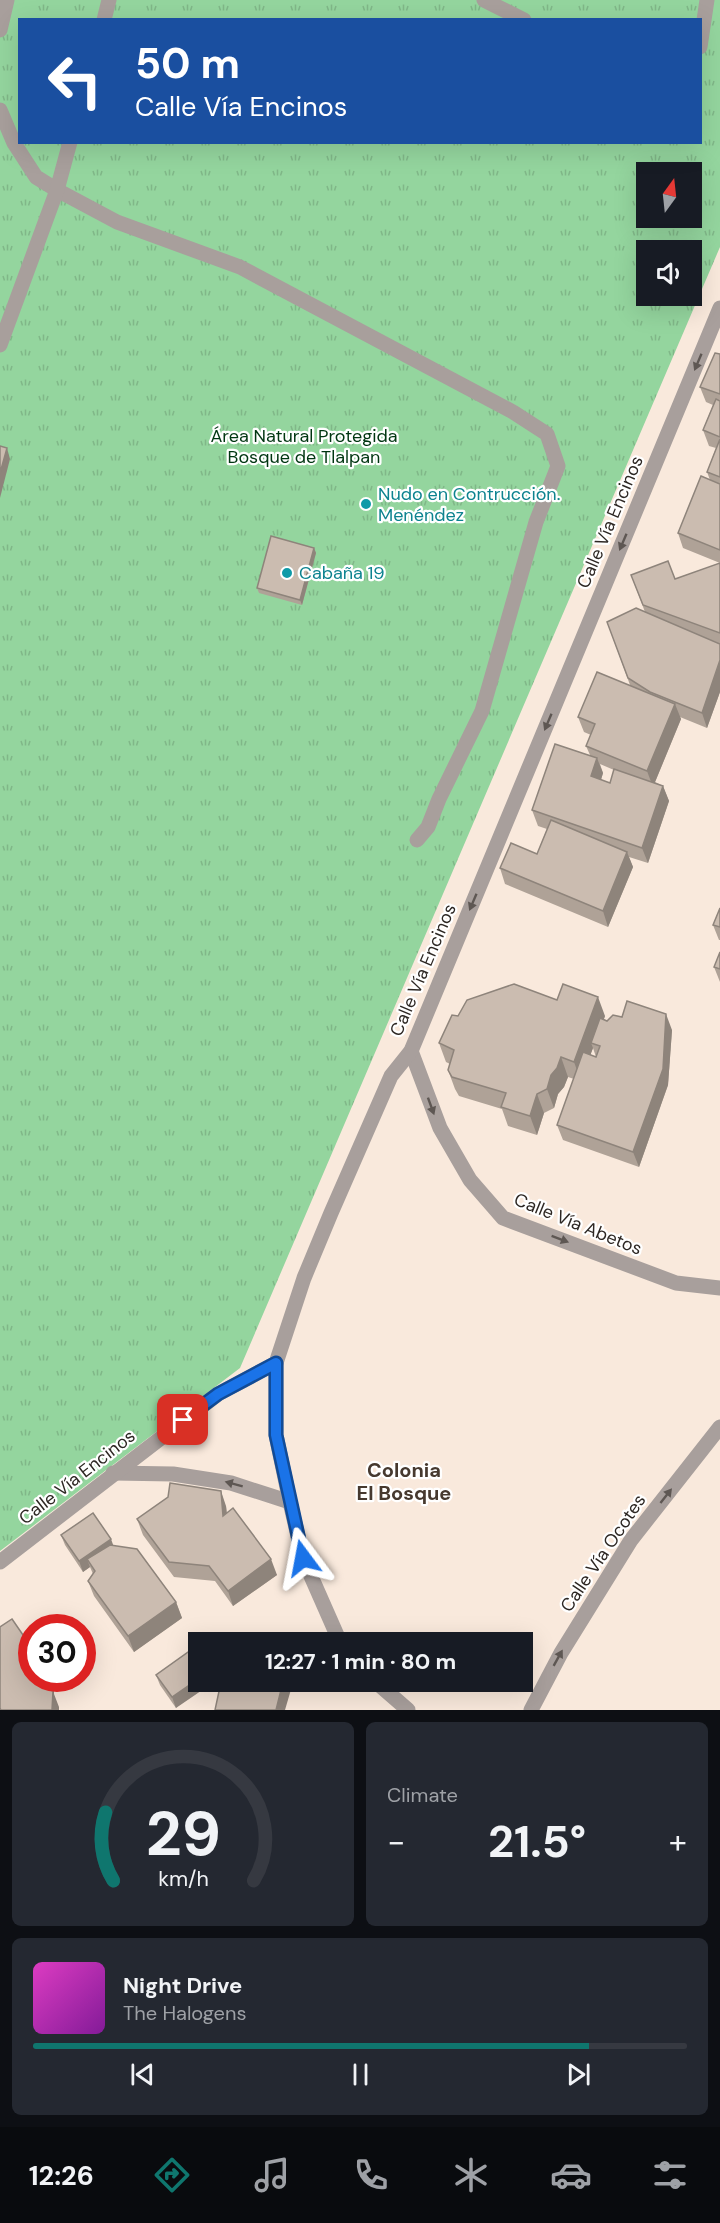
<!DOCTYPE html>
<html lang="en">
<head>
<meta charset="utf-8">
<style>
	:root { --surface:#171b24; --page:#242831; --text:#f1f3f6; --muted:#9ea1a6; --line:#363941; --accent:#0f766e }
	body { margin:0; font-family:"DM Sans",sans-serif; background:var(--page); color:var(--text); height:100vh; display:flex; flex-direction:column; font-size:22px; white-space:nowrap }
	* { box-sizing:border-box; margin:0 }
	p { font-size:20px; color:var(--muted) }
	.icon { flex:none; width:33px; height:33px; fill:none; stroke:currentColor; stroke-width:2; stroke-linecap:round; stroke-linejoin:round }
	.map { position:relative; height:1710px; overflow:hidden }
	.drawer { display:flex; flex-direction:column; gap:12px; padding:12px; background:#0d0f14; flex:1 }
	.drawer>* { flex:none }
	.hud { position:absolute; left:18px; top:18px; width:684px; height:126px; border-radius:0px; box-shadow:0 6px 24px #0002; background:#1a4fa0; color:#fff; overflow:hidden }
	.needle { width:39px; rotate:15deg }
	.tools { position:absolute; left:636px; top:162px; display:grid; gap:12px }
	.tools a { display:grid; place-items:center; width:66px; height:66px; border-radius:0px; background:var(--surface); box-shadow:0 6px 24px #0002; font-size:30px }
	.speed { position:absolute; left:18px; top:1614px; display:flex; gap:12px; font-size:30px; font-weight:700; text-align:center }
	.speed>* { display:grid; place-content:center; width:78px; height:78px; border-radius:50%; background:var(--surface); box-shadow:0 6px 24px #0002; line-height:1 }
	.speed .limit { border:9px solid #d22; background:#fff; color:#111 }
	.pin { position:absolute; display:grid; place-items:center; width:51px; height:51px; color:#fff; margin:-26px; border-radius:12px; box-shadow:0 3px 9px #0006 }
	.me { position:absolute; width:66px; margin:-33px; rotate:347deg; stroke-linejoin:round; filter:drop-shadow(0 0 4px #0008) }
	.turn { display:flex; align-items:center; gap:21px; height:126px; padding:0 18px; font-size:27px }
	.turn .icon { width:78px; height:78px; stroke-width:2.5 }
	.turn b { display:block; font-size:42px; line-height:51px }
	.big { font-size:45px; font-weight:700; line-height:1.1 }
	.drawer .tile { flex:1; display:flex; flex-direction:column; justify-content:center; gap:9px; min-width:0; padding:0 21px; border-radius:9px; background:var(--page) }
	.drawer .dial { align-items:center; gap:0 }
	.dial svg { height:156px; overflow:visible; fill:none; stroke:var(--line); stroke-width:7; stroke-linecap:round; text-anchor:middle }
	.dial text { fill:var(--text); stroke:none }
	.song { display:flex; align-items:center; gap:18px }
	.cover { width:72px; height:72px; border-radius:9px; background:linear-gradient(135deg,hsl(310 70% 55%),hsl(290 70% 35%)) }
	.played { height:6px; border-radius:3px; background:linear-gradient(90deg,var(--accent) 85%,var(--line) 85%) }
	.keys { display:flex; justify-content:space-around; direction:ltr }
	.heat { display:flex; justify-content:space-between; align-items:center; font-size:33px; direction:ltr }
	.drawer .tiles { flex:1; display:grid; gap:12px; grid-template-columns:1fr 1fr }
	.tile:last-child { grid-column:span 2 }
	.trip { position:absolute; left:188px; top:1632px; width:345px; height:60px; border-radius:0px; background:var(--surface); box-shadow:0 6px 24px #0002; font-weight:700; line-height:60px; text-align:center }
	.menu { display:flex; height:96px; justify-content:space-around; align-items:center; background:#090b0e; color:var(--muted) }
	.menu .icon { width:42px; height:42px }
	.menu .on { color:var(--accent) }
	.menu b { font-size:27px; color:var(--text) }
	.map>svg:first-child { display:block }
</style>
</head>
<body>
<div class="map">
<svg width="720" height="1710" viewBox="0 0 720 1710">
	<defs>
		<pattern id="park-tufts" width="24" height="20" patternUnits="userSpaceOnUse" patternTransform="scale(1.5)"><rect width="24" height="20" fill="#94d59e"/><path d="M3 7l-1-3M5 7V3M7 7l1-3M15 17l-1-3M17 17v-4M19 17l1-3" fill="none" stroke="#80b788"/></pattern>
	</defs>
	<rect width="100%" height="100%" fill="#f9e9dc"/>
	<path fill="url(#park-tufts)" fill-rule="evenodd" d="M0,0H720V247L240,1368L0,1551ZM20,20H700V142H20ZM646,172H692V218H646ZM646,250H692V296H646Z"/>
	<g fill="none" stroke-linecap="round" stroke-linejoin="round">
		<g stroke="#a89f9c" stroke-width="15">
			<polyline points="484,0 524,20"/>
			<polyline points="700,47 707,0"/>
		</g>
		<g stroke="#a89f9c" stroke-width="15">
			<polyline points="104,20 109,0"/>
			<polyline points="0,30 7,0"/>
			<polyline points="0,110 14,143 36,177 57,190 117,222 240,267 513,412 547,434 558,466 536,522 482,711 439,799 428,827 417,840"/>
			<polyline points="0,345 57,190 70,142"/>
		</g>
		<g stroke="#a89f9c" stroke-width="15">
			<polyline points="411,1051 440,1128 470,1180 503,1218 676,1283 720,1288"/>
			<polyline points="276,1363 276,1435 290,1502 303,1558 340,1642"/>
			<polyline points="113,1473 173,1474 231,1483 290,1502"/>
			<polyline points="0,1562 218,1394 276,1363 304,1278 331,1213 391,1076 411,1051 720,308"/>
			<polyline points="376,1682 408,1710"/>
			<polyline points="531,1710 561,1653 631,1540 720,1427"/>
		</g>
	</g>
	<g fill="#afa297" fill-rule="evenodd">
		<polygon points="720,354 720,563 683,548 678,533 710,480 707,472 716,448 709,446 703,430 713,405 706,402 700,387"/>
		<polygon points="314,548 316,553 302,605 259,593 257,588"/>
		<path d="M720,563V692L707,728L680,717L681,719L655,782L663,786L669,801L648,863L629,857L633,867L608,927L505,884L500,868L537,854L547,829L538,826L532,810L590,755L586,746L591,735L584,732L578,717L630,685L607,622L645,612L631,575L675,579ZM600,764L614,770L610,783L601,780L603,773Z"/>
		<polygon points="720,908 720,940 719,940 713,925"/>
		<polygon points="720,952 720,982 714,967"/>
		<path d="M557,1000L605,1016L604,1019L607,1021L622,1017L672,1030L668,1085L639,1167L563,1140L557,1125L574,1079L568,1077L564,1087L558,1094L554,1108L544,1113L537,1135L508,1126L502,1109L459,1096L455,1089L448,1070L450,1064L446,1062L439,1043L458,1016ZM593,1048L596,1057L590,1055Z"/>
		<polygon points="226,1506 227,1513 277,1575 233,1606 215,1581 174,1577 143,1535 137,1519"/>
		<polygon points="61,1535 113,1545 176,1602 182,1618 134,1652 94,1596 88,1581 93,1574 90,1567 83,1572 65,1545"/>
		<polygon points="198,1645 176,1708 160,1685 156,1675"/>
	</g>
	<g fill="#8e847b">
		<polygon points="7,448 10,459 0,498 0,473"/>
		<polygon points="314,548 316,553 302,605 300,600"/>
		<polygon points="720,660 720,692 707,728 702,713"/>
		<polygon points="675,704 681,719 653,787 647,771"/>
		<polygon points="597,758 603,773 597,792 591,776"/>
		<polygon points="663,786 669,801 648,863 642,848"/>
		<polygon points="627,852 633,867 608,927 603,911"/>
		<polygon points="598,997 605,1016 594,1044 591,1043 593,1048 581,1081 574,1062"/>
		<polygon points="666,1014 672,1030 668,1085 639,1167 633,1152"/>
		<polygon points="561,1057 568,1077 564,1087 558,1094 554,1108 547,1089 551,1075"/>
		<polygon points="537,1094 544,1113 537,1135 530,1116"/>
		<polygon points="221,1491 226,1506 228,1531 223,1516"/>
		<polygon points="111,1539 115,1550 87,1559 90,1567 83,1572 79,1561"/>
		<polygon points="271,1559 277,1575 233,1606 228,1591"/>
		<polygon points="176,1602 182,1618 134,1652 128,1636"/>
		<polygon points="49,1678 50,1678 54,1688 54,1694 59,1707 59,1710 52,1710"/>
		<polygon points="198,1679 198,1682 214,1682 176,1708 172,1697"/>
		<polygon points="283,1682 291,1682 292,1686 285,1710 276,1710"/>
	</g>
	<g fill="#cbbcb0" stroke="#8e847b" stroke-width="1.5">
		<polygon points="715,353 720,354 720,394 700,387"/>
		<polygon points="716,399 720,401 720,437 703,430"/>
		<polygon points="720,439 720,477 707,472"/>
		<polygon points="0,446 7,448 0,473"/>
		<polygon points="701,476 720,484 720,550 678,533"/>
		<polygon points="271,536 314,548 300,600 257,588"/>
		<polygon points="668,561 675,579 720,563 720,633 643,605 631,575"/>
		<polygon points="636,608 720,644 720,660 702,713 650,692 628,678 607,622"/>
		<polygon points="597,672 675,704 647,771 586,746 595,724 578,717"/>
		<polygon points="555,744 597,758 591,776 610,783 614,769 663,786 642,848 532,810"/>
		<polygon points="551,820 627,852 603,911 500,868 511,843 537,854"/>
		<polygon points="720,908 720,927 713,925"/>
		<polygon points="720,952 720,969 714,967"/>
		<polygon points="514,984 557,1000 563,984 598,997 574,1062 561,1057 557,1068 551,1075 547,1089 537,1094 530,1116 501,1107 506,1093 452,1077 448,1070 454,1050 439,1043 452,1015 458,1016 467,1000"/>
		<polygon points="627,1001 666,1014 663,1069 633,1152 557,1125 583,1052 596,1057 600,1046 591,1043 600,1018 607,1021 613,1015 622,1017"/>
		<polygon points="170,1483 221,1491 223,1516 233,1508 271,1559 228,1591 209,1566 169,1562 137,1519 168,1497"/>
		<polygon points="93,1513 111,1539 79,1561 61,1535"/>
		<polygon points="110,1545 137,1549 176,1602 128,1636 88,1581 95,1571 87,1559"/>
		<polygon points="12,1619 32,1648 32,1678 49,1678 50,1690 53,1691 52,1710 1,1710 0,1708 0,1627"/>
		<polygon points="209,1637 213,1642 201,1642"/>
		<polygon points="198,1645 198,1679 172,1697 156,1675"/>
		<polygon points="221,1682 283,1682 276,1710 215,1710"/>
	</g>
	<defs><path id="oneway-solid" d="M-6-.8H1V-3.2L6.5 0L1 3.2V.8H-6Z" transform="scale(1.5)"/></defs>
	<g fill="#5e5753">
		<use href="#oneway-solid" transform="translate(698 362) rotate(113)"/>
		<use href="#oneway-solid" transform="translate(623 542) rotate(113)"/>
		<use href="#oneway-solid" transform="translate(548 722) rotate(113)"/>
		<use href="#oneway-solid" transform="translate(473 902) rotate(113)"/>
		<use href="#oneway-solid" transform="translate(431 1106) rotate(70)"/>
		<use href="#oneway-solid" transform="translate(560 1239) rotate(21)"/>
		<use href="#oneway-solid" transform="translate(234 1484) rotate(-165)"/>
		<use href="#oneway-solid" transform="translate(666 1496) rotate(-52)"/>
		<use href="#oneway-solid" transform="translate(558 1658) rotate(-61)"/>
	</g>
	<g fill="none" stroke-linecap="round" stroke-linejoin="round">
		<g stroke="#114b97" stroke-width="15">
			<polyline id="route" points="183,1420 218,1394 276,1363 276,1435 303,1558"/>
		</g>
		<use href="#route" stroke="#1a73e8" stroke-width="10"/>
	</g>
	<g fill="#0f9aa8" stroke="#fff" stroke-width="2">
		<circle cx="366" cy="504" r="6"/>
		<circle cx="287" cy="573" r="6"/>
	</g>
	<g text-anchor="middle" dominant-baseline="central" stroke-width="4.5" stroke-linejoin="round" paint-order="stroke">
		<g font-size="18" fill="#003611" stroke="#fff">
			<text x="304" y="436">Área Natural Protegida<tspan x="304" dy="21">Bosque de Tlalpan</tspan></text>
		</g>
		<g font-size="18" fill="#0d838f" stroke="#fff" text-anchor="start">
			<text x="378" y="494">Nudo en Contrucción.<tspan x="378" dy="21">Menéndez</tspan></text>
			<text x="299" y="573">Cabaña 19</text>
		</g>
		<g font-size="18" fill="#2d2723" stroke="#fff">
			<text transform="translate(610 522) rotate(-67)">Calle Vía Encinos</text>
			<text transform="translate(423 970) rotate(-67)">Calle Vía Encinos</text>
			<text transform="translate(578 1224) rotate(22)">Calle Vía Abetos</text>
			<text transform="translate(77 1477) rotate(-38)">Calle Vía Encinos</text>
			<text transform="translate(603 1553) rotate(-56)">Calle Vía Ocotes</text>
		</g>
		<g font-size="20" font-weight="bold" fill="#46392f" stroke="#fff">
			<text x="404" y="1470">Colonia<tspan x="404" dy="23">El Bosque</tspan></text>
		</g>
	</g>
</svg>
<div class="tools">
<a><svg class="needle" viewBox="-14 -14 28 28"><path d="M0-13l5 13h-10z" fill="#e53935"/><path d="M0 13l5-13h-10z" fill="#9ea1a6"/></svg></a>
<a><svg class="icon" aria-label="sound" viewBox="0 0 24 24"><path d="M4 9h4l5-4v14l-5-4H4zM17 9q2 3 0 6"/></svg></a>
</div>
<div class="speed"><div class="limit">30</div></div>
<div class="pin" style="left:183px;top:1420px;background:#d93025"><svg class="icon" aria-label="arrive" viewBox="0 0 24 24"><path d="M6 21V4h12l-3 4 3 4H6"/></svg></div>
<svg class="me" style="left:303px;top:1558px" viewBox="-20 -20 40 40"><path d="M0-17L14 15 0 8-14 15z" fill="#1a73e8" stroke="#fff" stroke-width="4"/></svg>
<div class="trip">12:27 · 1 min · 80 m</div>
<div class="hud">
<div class="turn"><svg class="icon" aria-label="left" viewBox="0 0 24 24"><path d="M17 20v-9H6M10 6l-5 5 5 5"/></svg><div><b>50 m</b>Calle Vía Encinos</div></div>
</div>
</div>
<section class="drawer">
<div class="tiles">
<div class="tile dial"><svg viewBox="0 0 100 80">
<path d="M14 69A42 42 0 1 1 86 69"/>
<path d="M14 69A42 42 0 0 1 10 34" stroke="#0f766e"/>
<text x="50" y="56" font-size="32" font-weight="700">29</text>
<text x="50" y="72" font-size="11">km/h</text>
</svg></div>
<div class="tile"><p>Climate</p>
<div class="heat"><a>−</a><b class="big">21.5°</b><a>+</a></div>
</div>
<div class="tile">
<div class="song"><i class="cover"></i><div><b>Night Drive</b><p>The Halogens</p></div></div>
<div class="played"></div>
<div class="keys"><svg class="icon" aria-label="previous" viewBox="0 0 24 24"><path d="M18 5L8 12l10 7zM5 5v14"/></svg><svg class="icon" aria-label="pause" viewBox="0 0 24 24"><path d="M8 5v14M16 5v14"/></svg><svg class="icon" aria-label="next" viewBox="0 0 24 24"><path d="M6 5l10 7-10 7zM19 5v14"/></svg></div>
</div>
</div>
</section>
<nav class="menu">
<b>12:26</b>
<svg class="icon on" aria-label="directions" viewBox="0 0 24 24"><path d="M12 3l9 9-9 9-9-9zM9 14v-3h6M13 9l2 2-2 2"/></svg>
<svg class="icon" aria-label="music" viewBox="0 0 24 24"><path d="M9 18V5l10-2v13"/><circle cx="6" cy="18" r="3"/><circle cx="16" cy="16" r="3"/></svg>
<svg class="icon" aria-label="phone" viewBox="0 0 24 24"><path d="M5 4h4l2 5-3 2q2 4 5 5l2-3 5 2v4C11 20 4 13 5 4z"/></svg>
<svg class="icon" aria-label="climate" viewBox="0 0 24 24"><path d="M12 3v18M4 7l16 10M4 17L20 7"/></svg>
<svg class="icon" aria-label="car" viewBox="0 0 24 24"><path d="M5 17H2v-5l4-1 3-4h7l3 4 3 1v5h-3M9 17h6M6 11h13"/><circle cx="7" cy="17" r="2"/><circle cx="17" cy="17" r="2"/></svg>
<svg class="icon" aria-label="filters" viewBox="0 0 24 24"><path d="M4 7h16M4 17h16"/><circle cx="9" cy="7" r="2"/><circle cx="15" cy="17" r="2"/></svg>
</nav>
</body>
</html>
